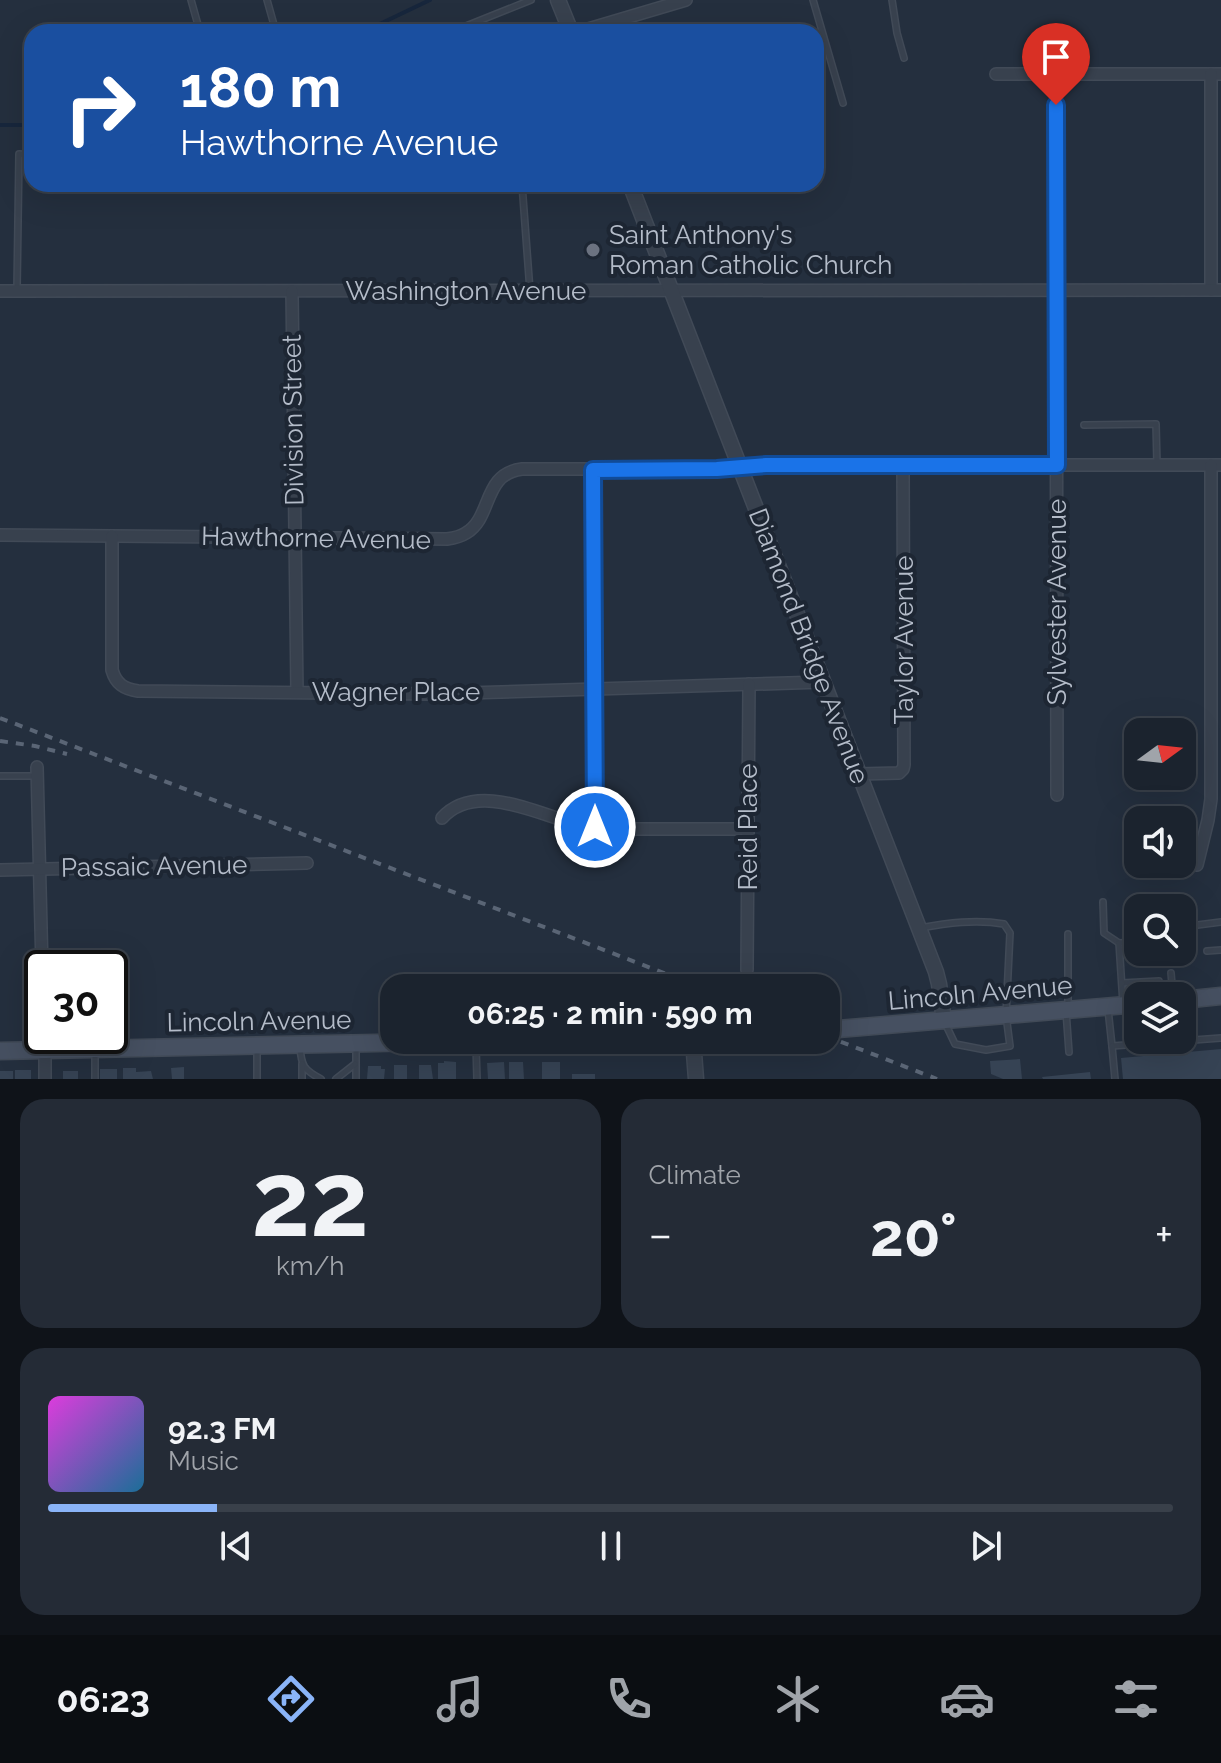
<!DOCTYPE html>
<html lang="en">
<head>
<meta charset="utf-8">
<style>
	:root { --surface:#1b232e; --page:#242b36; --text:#f1f3f6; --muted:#a0a4aa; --line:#39404a; --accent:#8ab4f8 }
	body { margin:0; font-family:Raleway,sans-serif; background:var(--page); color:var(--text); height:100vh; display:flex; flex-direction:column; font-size:30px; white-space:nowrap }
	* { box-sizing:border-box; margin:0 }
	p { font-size:26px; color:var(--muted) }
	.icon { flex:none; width:44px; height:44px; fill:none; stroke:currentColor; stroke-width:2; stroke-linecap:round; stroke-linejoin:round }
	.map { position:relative; height:1079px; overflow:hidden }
	.panel { display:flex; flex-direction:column; gap:20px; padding:20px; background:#0f1319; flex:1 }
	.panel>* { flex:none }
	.hud { position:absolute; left:24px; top:24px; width:800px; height:168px; border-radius:24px; box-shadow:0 8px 32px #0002,0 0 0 2px var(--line); background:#1a4fa0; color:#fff; overflow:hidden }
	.needle { width:52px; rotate:75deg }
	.buttons { position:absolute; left:1124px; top:718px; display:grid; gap:16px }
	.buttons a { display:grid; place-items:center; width:72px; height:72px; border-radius:16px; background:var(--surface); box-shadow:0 8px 32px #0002,0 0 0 2px var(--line); font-size:40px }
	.speed { position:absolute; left:24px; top:950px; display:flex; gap:16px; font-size:40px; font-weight:700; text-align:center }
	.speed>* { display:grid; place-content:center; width:104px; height:104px; border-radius:50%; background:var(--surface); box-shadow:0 8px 32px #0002,0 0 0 2px var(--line); line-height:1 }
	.speed .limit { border:4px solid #111; border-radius:12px; background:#fff; color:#111 }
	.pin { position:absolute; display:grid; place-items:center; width:68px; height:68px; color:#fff; margin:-82px -34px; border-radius:50% 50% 50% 0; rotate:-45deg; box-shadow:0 0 8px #0007 }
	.pin .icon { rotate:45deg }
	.me { position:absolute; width:88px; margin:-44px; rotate:0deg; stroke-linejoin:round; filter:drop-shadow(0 0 6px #0008) }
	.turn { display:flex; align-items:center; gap:28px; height:168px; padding:0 24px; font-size:36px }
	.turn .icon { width:104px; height:104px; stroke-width:2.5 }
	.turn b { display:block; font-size:56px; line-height:68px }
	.big { font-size:60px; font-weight:700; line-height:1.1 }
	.panel .widget { flex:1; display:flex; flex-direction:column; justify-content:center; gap:12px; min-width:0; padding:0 28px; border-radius:24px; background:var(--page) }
	.panel .dial { align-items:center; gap:0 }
	.dial b { font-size:104px; line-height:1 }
	.song { display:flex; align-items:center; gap:24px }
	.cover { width:96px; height:96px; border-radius:12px; background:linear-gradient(135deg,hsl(300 70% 55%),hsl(200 70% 35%)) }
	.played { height:8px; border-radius:4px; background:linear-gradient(90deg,var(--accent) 15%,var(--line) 15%) }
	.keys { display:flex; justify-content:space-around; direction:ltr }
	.heat { display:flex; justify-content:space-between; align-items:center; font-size:44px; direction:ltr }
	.panel .tiles { flex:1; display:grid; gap:20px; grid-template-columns:1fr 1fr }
	.widget:last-child { grid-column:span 2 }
	.trip { position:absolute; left:380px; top:974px; width:460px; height:80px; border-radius:24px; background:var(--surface); box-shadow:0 8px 32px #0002,0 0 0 2px var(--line); font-weight:700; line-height:80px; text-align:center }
	.menu { display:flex; height:128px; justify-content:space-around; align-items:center; background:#0b0e12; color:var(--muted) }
	.menu .icon { width:56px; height:56px }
	.menu .current { color:var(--accent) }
	.menu b { font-size:36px; color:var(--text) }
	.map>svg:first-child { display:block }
</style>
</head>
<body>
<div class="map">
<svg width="1221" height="1079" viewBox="0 0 1221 1079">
	<rect width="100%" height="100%" fill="#242f3e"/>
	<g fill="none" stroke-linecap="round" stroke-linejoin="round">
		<g stroke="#17263c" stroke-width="4">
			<polyline points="363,32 430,0"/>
			<polyline points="0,125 32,125"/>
		</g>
	</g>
	<g fill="#364354">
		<polygon points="1221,1049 1221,1079 1123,1079 1121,1058"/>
		<polygon points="1020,1059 1022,1079 1003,1079 991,1074 990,1061"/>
		<polygon points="444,1061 456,1062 456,1079 438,1079 438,1063 444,1063"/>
		<polygon points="504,1062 505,1079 488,1079 487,1063"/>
		<polygon points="509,1062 523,1062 524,1079 509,1079"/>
		<rect x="542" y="1062" width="18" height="17"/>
		<rect x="394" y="1065" width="13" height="14"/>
		<polygon points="419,1065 431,1065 433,1079 419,1079"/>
		<polygon points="368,1066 381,1066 381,1069 385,1069 384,1079 367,1079"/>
		<polygon points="184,1067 184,1079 172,1079 171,1068"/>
		<polygon points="123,1068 136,1068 136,1072 151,1071 153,1079 123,1079"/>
		<rect x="100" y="1069" width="17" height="10"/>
		<rect x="15" y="1070" width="16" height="9"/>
		<rect x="0" y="1071" width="13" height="8"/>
		<rect x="63" y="1071" width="15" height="8"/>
		<polygon points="1090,1072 1091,1079 1043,1079 1042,1077"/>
		<rect x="572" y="1074" width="23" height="5"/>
	</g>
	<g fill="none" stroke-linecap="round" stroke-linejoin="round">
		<g stroke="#414a57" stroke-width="8">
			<g id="service">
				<polyline points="191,0 200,32"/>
				<polyline points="267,0 276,32"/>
				<polyline points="813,0 843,103"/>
				<polyline points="892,0 897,33 904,58"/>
				<polyline points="451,32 531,0"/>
				<polyline points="522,184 530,291"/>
				<polyline points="17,289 19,154 32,155"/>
				<polyline points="1084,425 1156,424 1157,464"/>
				<polyline points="0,776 36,776"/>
				<polyline points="1103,902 1104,933 1119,943"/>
				<polyline points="1182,927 1221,922"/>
				<path d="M920,928C947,923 976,919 1004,924L1010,933L1006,1015L1010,1046L986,1050L955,1044L946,1025"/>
				<polyline points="1068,934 1068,1005"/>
				<polyline points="1207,951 1221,950"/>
				<polyline points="1169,952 1170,960"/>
				<polyline points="1171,973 1173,996"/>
				<polyline points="1122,983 1159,981"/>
				<polyline points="1123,1004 1119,943 1138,942"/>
				<polyline points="1108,1009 1112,1046 1221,1038"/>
				<polyline points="1066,1011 1069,1052"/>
				<path d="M300,1046C301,1066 304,1070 321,1079"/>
				<polyline points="476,1046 477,1079"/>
				<polyline points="1112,1046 1115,1079"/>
				<polyline points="257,1048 257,1079"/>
				<polyline points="356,1048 356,1079"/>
				<polyline points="95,1050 95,1079"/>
				<polyline points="302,1079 302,1064"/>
				<polyline points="336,1079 355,1064"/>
			</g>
		</g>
		<g stroke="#414a57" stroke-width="14">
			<g id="minor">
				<polyline points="578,32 686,0"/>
				<polyline points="996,74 1221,74"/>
				<polyline points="1056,74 1057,795"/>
				<polyline points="1211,290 1211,74"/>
				<polyline points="0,291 1221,290"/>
				<polyline points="292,291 297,692"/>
				<polyline points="593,470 595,827"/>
				<path d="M0,535L447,539C454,538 460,537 466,533C493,517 482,474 522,469H717L766,465H1221"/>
				<path d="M112,536V670C116,684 124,689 138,691L433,694L823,682"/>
				<polyline points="37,767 42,968"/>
				<polyline points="859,774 899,773 903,769 904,765 903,465"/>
				<path d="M442,818C475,782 534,812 572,823C586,827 600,828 615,829H748"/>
				<polyline points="1197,865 1208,820 1211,799 1211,465"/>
				<polyline points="0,870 307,863"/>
				<polyline points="747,970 749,684"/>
				<polyline points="45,1036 45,1079"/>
			</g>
		</g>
		<g stroke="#414a57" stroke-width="17">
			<g id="tertiary">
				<polyline points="558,0 571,32"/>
				<polyline points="630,184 936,972 939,984 944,1021"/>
				<polyline points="693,1040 696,1079"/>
			</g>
		</g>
		<g stroke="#414a57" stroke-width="19">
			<g id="secondary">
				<polyline points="1182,1000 1221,996"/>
				<polyline points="826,1030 1138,1004"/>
				<polyline points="582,1040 657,1040"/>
				<polyline points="0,1051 519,1040"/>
			</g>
		</g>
		<use href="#service" stroke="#38414e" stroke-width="5"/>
		<use href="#minor" stroke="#38414e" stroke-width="11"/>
		<use href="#tertiary" stroke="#38414e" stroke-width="14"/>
		<use href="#secondary" stroke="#465061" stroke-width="16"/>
		<g stroke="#5a6575" stroke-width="4" stroke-dasharray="8 8" stroke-linecap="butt">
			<polyline points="0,718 703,988"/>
			<polyline points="0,741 35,746 67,754"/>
			<polyline points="826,1036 937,1079"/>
		</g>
	</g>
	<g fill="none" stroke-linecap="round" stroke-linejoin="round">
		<g stroke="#114b97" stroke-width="20">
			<polyline id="route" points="595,827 593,470 717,469 766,465 1057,465 1056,105"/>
		</g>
		<use href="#route" stroke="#1a73e8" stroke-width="14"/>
	</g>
	<circle fill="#6b7280" stroke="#1d2633" stroke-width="3" cx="593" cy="250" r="8"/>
	<g text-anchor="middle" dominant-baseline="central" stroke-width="8" stroke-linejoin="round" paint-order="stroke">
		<g font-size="26" fill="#b4bcc9" stroke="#1d2633" text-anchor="start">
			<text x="609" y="235">Saint Anthony's<tspan x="609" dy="30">Roman Catholic Church</tspan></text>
		</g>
		<g font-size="26" fill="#b4bcc9" stroke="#1d2633">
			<text x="466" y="291">Washington Avenue</text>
			<text transform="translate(293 420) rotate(-91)">Division Street</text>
			<text transform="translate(316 538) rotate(1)">Hawthorne Avenue</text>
			<text transform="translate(1057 602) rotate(-90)">Sylvester Avenue</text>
			<text transform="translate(904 640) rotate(-90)">Taylor Avenue</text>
			<text transform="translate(809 646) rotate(69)">Diamond Bridge Avenue</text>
			<text x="396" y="692">Wagner Place</text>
			<text transform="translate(748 827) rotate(-90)">Reid Place</text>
			<text transform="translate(154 866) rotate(-1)">Passaic Avenue</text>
			<text transform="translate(980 993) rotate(-5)">Lincoln Avenue</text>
			<text transform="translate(259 1021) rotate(-1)">Lincoln Avenue</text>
		</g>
	</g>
</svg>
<div class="buttons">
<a><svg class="needle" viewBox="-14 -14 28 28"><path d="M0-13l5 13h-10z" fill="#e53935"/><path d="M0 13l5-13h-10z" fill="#a0a4aa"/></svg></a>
<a><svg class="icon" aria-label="sound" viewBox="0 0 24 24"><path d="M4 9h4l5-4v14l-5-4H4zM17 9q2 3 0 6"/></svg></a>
<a><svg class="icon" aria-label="search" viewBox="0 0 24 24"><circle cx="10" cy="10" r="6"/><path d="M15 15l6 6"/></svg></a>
<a><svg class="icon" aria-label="layers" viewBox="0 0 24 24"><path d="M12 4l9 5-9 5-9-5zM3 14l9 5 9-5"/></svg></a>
</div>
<div class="speed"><div class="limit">30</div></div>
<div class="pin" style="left:1056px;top:105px;background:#d93025"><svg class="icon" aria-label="arrive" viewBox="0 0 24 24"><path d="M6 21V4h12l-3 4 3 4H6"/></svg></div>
<svg class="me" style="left:595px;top:827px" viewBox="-20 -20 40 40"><circle r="17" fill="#1a73e8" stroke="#fff" stroke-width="3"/><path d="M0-11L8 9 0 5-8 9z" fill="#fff"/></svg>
<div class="trip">06:25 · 2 min · 590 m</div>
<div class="hud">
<div class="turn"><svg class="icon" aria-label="right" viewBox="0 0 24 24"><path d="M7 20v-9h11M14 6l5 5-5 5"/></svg><div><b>180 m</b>Hawthorne Avenue</div></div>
</div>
</div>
<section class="panel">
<div class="tiles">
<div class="widget dial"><b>22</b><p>km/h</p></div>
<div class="widget"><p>Climate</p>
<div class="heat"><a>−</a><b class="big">20°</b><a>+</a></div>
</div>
<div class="widget">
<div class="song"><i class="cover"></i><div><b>92.3 FM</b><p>Music</p></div></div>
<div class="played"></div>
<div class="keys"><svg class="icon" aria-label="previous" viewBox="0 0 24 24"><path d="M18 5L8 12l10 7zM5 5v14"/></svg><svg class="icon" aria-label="pause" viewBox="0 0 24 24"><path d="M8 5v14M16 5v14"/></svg><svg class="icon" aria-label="next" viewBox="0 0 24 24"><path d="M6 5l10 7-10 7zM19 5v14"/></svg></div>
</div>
</div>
</section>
<nav class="menu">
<b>06:23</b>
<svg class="icon current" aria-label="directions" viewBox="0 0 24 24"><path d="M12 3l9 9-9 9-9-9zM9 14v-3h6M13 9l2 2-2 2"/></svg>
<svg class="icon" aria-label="music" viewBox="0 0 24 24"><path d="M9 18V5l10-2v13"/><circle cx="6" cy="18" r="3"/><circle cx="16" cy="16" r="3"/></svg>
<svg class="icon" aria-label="phone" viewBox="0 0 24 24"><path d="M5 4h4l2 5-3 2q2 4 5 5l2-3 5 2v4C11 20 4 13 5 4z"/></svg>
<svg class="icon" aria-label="climate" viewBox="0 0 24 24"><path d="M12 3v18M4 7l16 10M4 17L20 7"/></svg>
<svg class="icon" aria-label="car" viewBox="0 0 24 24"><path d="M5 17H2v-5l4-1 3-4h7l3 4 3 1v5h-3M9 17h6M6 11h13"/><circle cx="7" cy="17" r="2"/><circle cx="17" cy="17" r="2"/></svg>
<svg class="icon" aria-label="filters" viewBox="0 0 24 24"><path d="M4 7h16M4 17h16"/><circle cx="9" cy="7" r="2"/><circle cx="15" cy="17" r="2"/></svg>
</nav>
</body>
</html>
